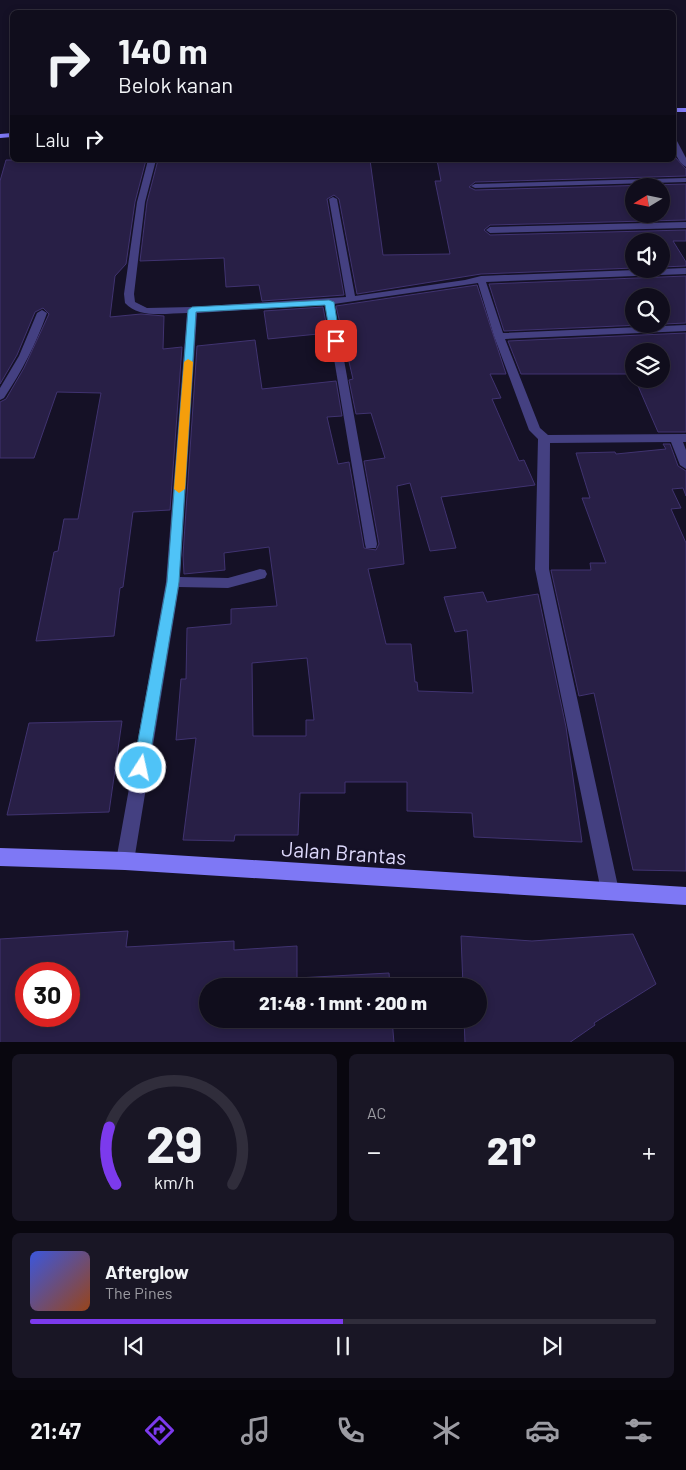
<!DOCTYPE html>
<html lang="id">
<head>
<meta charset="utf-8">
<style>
	:root { --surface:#100d1c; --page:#191625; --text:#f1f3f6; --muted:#9c9ca3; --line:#302d3b; --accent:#7c3aed }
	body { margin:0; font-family:Barlow,sans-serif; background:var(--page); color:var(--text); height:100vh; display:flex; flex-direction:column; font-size:19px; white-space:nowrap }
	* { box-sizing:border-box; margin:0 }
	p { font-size:16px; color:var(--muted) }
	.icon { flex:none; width:28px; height:28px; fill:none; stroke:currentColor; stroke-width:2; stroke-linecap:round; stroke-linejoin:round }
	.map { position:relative; height:1042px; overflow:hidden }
	.details { display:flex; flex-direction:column; gap:12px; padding:12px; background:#09070f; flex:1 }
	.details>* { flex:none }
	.guide { position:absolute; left:10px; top:10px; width:666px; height:152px; border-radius:8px; box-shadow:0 2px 8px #0003,0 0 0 1px var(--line); background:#100d1c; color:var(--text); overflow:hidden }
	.needle { width:32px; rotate:260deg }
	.tools { position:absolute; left:625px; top:178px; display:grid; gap:10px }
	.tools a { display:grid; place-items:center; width:45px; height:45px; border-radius:50%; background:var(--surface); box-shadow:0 2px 8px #0003,0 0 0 1px var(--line); font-size:25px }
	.speed { position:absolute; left:15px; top:962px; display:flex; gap:10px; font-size:25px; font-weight:700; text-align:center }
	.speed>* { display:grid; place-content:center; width:65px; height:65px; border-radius:50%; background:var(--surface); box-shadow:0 2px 8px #0003,0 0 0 1px var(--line); line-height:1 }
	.speed .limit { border:8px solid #d22; background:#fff; color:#111 }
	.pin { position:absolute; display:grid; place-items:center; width:42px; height:42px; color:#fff; margin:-21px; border-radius:10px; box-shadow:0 2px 8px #0006 }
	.me { position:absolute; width:55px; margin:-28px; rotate:10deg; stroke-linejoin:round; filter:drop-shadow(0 0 4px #0008) }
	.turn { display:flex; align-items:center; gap:18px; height:105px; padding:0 25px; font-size:22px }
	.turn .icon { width:65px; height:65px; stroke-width:2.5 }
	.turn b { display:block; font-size:35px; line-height:42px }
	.then { display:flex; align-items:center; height:48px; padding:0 25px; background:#0003; gap:10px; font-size:19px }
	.big { font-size:38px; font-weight:800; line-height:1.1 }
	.details .widget { flex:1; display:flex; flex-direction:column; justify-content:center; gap:8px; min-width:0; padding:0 18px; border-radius:8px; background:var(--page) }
	.details .dial { align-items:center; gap:0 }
	.dial svg { height:130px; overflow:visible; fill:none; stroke:var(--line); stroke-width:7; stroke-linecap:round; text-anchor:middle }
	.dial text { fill:var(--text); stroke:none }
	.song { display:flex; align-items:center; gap:15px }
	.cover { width:60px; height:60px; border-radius:8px; background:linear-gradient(135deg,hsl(230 70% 55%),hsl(20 70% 35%)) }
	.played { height:5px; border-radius:2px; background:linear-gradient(90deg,var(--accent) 50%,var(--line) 50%) }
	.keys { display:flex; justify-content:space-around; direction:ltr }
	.heat { display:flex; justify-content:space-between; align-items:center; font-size:28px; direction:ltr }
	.details .tiles { flex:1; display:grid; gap:12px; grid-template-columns:1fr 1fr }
	.widget:last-child { grid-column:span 2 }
	.trip { position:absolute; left:199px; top:978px; width:288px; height:50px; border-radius:25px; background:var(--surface); box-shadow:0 2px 8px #0003,0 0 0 1px var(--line); font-weight:800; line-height:50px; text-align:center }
	.tabs { display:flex; height:80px; justify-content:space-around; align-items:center; background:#06050b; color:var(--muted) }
	.tabs .icon { width:35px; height:35px }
	.tabs .current { color:var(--accent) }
	.tabs b { font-size:22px; color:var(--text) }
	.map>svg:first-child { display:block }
</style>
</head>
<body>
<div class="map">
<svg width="686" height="1043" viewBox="0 0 686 1043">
	<rect width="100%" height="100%" fill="#151126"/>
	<g fill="#281f46" stroke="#403370" fill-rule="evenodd">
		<path d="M674,156L686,169V176L475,182L469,187L475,190L686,184V220L490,225L484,230L490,235L686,230V241H673L686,262V266L661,267V241H634V268L481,274L357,294L339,199L334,195L327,199L344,295L262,301L259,285L226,287L224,258L140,261L147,202L158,160H370L383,255L450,254L435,181H441L437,160H674ZM634,186H661V214H634Z"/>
		<polygon points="6,160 146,160 135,202 126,264 115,276 110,317 141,314 164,316 163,349 182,347 170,510 133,512 123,587 120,588 114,636 36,641 54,552 58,551 64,519 78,519 101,393 57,392 34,458 0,458 0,402 6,399 24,368 49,314 43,308 35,312 17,355 0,384 0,181"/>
		<path d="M686,276V323L504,331L489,284ZM634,296H661V324H634Z"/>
		<path d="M477,285L506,374H490L501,398L492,399L519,461L524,460L535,485L441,497L456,548L430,551L410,483L397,486L404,564L368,569L386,644H411L415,682H417L418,691L473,693L467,630L455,632L444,597L483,592L487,602L538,594L566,727L582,842L474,837L472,813L407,811V782H345V793H300L298,835H235L234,841L183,840L196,738L176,740L181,679H186L187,628L231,624V609L277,606L269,547L224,553L225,570L184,574L183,555L197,346L255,340L262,389L336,381L342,416L327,417L338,464L349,462L364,548L376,550L379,544L364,461L385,458L371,413L356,414L349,380L353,379L336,306ZM307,658L314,720H306V736H253L252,663Z"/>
		<polygon points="323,307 328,333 268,339 264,311"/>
		<polygon points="686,333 686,432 658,432 635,379 661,379 661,351 634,351 634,376 633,374 521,374 508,341"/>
		<polygon points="663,444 670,444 678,466 686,471 686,496 683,488 672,489 681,508 671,509 686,543 686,871 633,870 594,693 579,696 551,570 591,570 590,563 606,563 582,498 590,498 576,453 615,452 616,454 666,449"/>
		<polygon points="122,721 109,812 7,815 29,723"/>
		<path d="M128,931L126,947L234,941V950L297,946V978L389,973L390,986H208V1019H392L394,1043H0V939ZM26,974H69V1016H26Z"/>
		<polygon points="633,934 656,984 594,1023 595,1025 569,1043 465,1043 464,1019 478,1019 478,986 463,986 461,936 532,941"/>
	</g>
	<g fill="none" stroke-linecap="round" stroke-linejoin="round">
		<g fill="#444081" fill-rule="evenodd">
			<path d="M674,141H677L686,158V167C678,163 673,150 674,141Z"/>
			<path d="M148,160H156L145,202L134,294L135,302L147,308L192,307L346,297L329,199L333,197L337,199L355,296L465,280L481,276L686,268V274L486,282L503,333L686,325V331L505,339L540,428L548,435L686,434V442H683L686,450V469L680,465L671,442L550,443L549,569L619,891L616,897L610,900L604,897L601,891L535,569L538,439L529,430L494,336L478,283L334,304L377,544L376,548H366L365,544L325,305L197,313L180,577L228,578L260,569L265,570L267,574L265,578L228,588L179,587L134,861L131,867L125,870L119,867L116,861L166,582L187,313C167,313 139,319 125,303L124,294L137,202Z"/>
			<polygon points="686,178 686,182 475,188 471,186 475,184"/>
			<polygon points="686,222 686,228 490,233 486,230 490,227"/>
			<path d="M42,310L47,313C36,344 22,371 4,398L0,400V388L19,356L37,313Z"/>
		</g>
		<g fill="#7e78f5" fill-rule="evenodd">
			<rect x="674" y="108" width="12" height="4"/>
			<polygon points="12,133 12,137 0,138 0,134"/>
			<polygon points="0,848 125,852 686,887 686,905 125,870 0,866"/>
		</g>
	</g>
	<polygon fill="#4fc3f7" stroke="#337fa1" points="329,300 334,302 340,341 336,344 331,341 325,305 196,312 179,582 148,768 146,773 141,775 136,773 133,768 167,582 188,310 192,307"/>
	<polygon fill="#f59e0b" points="188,359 193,362 185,489 179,493 174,489 184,362"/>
	<g text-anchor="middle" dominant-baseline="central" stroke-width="5" stroke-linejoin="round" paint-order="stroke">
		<g font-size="21" fill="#ded9fc" stroke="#151126">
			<text transform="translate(344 852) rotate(4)">Jalan Brantas</text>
		</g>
	</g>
</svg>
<div class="tools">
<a><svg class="needle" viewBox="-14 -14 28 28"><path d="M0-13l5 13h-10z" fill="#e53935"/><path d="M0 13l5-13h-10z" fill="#9c9ca3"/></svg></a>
<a><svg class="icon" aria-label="sound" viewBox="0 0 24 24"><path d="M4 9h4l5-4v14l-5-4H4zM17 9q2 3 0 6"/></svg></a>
<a><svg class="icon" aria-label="search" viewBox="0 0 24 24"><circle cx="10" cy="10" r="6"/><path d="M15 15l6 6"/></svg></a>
<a><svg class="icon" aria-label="layers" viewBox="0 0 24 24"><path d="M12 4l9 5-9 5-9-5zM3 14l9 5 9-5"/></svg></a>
</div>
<div class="speed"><div class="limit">30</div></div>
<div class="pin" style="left:336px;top:341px;background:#d93025"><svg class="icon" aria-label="arrive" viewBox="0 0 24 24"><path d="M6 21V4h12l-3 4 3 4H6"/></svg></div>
<svg class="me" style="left:141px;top:768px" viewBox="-20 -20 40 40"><circle r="17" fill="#4fc3f7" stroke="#fff" stroke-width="3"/><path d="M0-11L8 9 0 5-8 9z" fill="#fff"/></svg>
<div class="trip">21:48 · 1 mnt · 200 m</div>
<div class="guide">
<div class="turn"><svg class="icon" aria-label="right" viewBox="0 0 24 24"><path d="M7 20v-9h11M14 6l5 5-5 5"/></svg><div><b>140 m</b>Belok kanan</div></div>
<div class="then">Lalu<svg class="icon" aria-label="right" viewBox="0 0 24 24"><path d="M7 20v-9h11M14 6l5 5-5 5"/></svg></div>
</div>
</div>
<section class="details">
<div class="tiles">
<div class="widget dial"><svg viewBox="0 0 100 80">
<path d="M14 69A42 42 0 1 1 86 69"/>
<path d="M14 69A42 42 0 0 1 10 34" stroke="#7c3aed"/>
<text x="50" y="56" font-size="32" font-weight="700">29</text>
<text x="50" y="72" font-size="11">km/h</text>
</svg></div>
<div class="widget"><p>AC</p>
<div class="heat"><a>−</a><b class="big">21°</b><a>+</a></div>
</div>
<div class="widget">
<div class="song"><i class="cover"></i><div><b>Afterglow</b><p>The Pines</p></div></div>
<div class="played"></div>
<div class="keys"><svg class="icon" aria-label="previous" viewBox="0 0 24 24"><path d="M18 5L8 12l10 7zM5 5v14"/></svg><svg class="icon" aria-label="pause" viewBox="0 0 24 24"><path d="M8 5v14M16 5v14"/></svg><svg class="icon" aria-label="next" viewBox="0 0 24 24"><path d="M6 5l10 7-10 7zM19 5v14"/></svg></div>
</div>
</div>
</section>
<nav class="tabs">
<b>21:47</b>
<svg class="icon current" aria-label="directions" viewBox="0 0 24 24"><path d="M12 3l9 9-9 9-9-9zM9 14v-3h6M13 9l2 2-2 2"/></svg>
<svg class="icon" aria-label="music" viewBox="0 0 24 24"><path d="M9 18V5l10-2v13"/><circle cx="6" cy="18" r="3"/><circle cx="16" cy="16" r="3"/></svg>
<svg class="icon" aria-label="phone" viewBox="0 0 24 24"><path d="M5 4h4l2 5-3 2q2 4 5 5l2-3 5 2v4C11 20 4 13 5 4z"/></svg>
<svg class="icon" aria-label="climate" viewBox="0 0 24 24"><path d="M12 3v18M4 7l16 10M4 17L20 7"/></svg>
<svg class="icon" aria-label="car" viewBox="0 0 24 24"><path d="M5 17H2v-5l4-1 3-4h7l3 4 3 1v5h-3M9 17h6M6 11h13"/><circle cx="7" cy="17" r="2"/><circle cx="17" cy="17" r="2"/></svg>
<svg class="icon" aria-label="filters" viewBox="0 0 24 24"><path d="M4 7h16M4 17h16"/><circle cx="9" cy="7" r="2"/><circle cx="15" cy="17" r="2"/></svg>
</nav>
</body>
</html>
